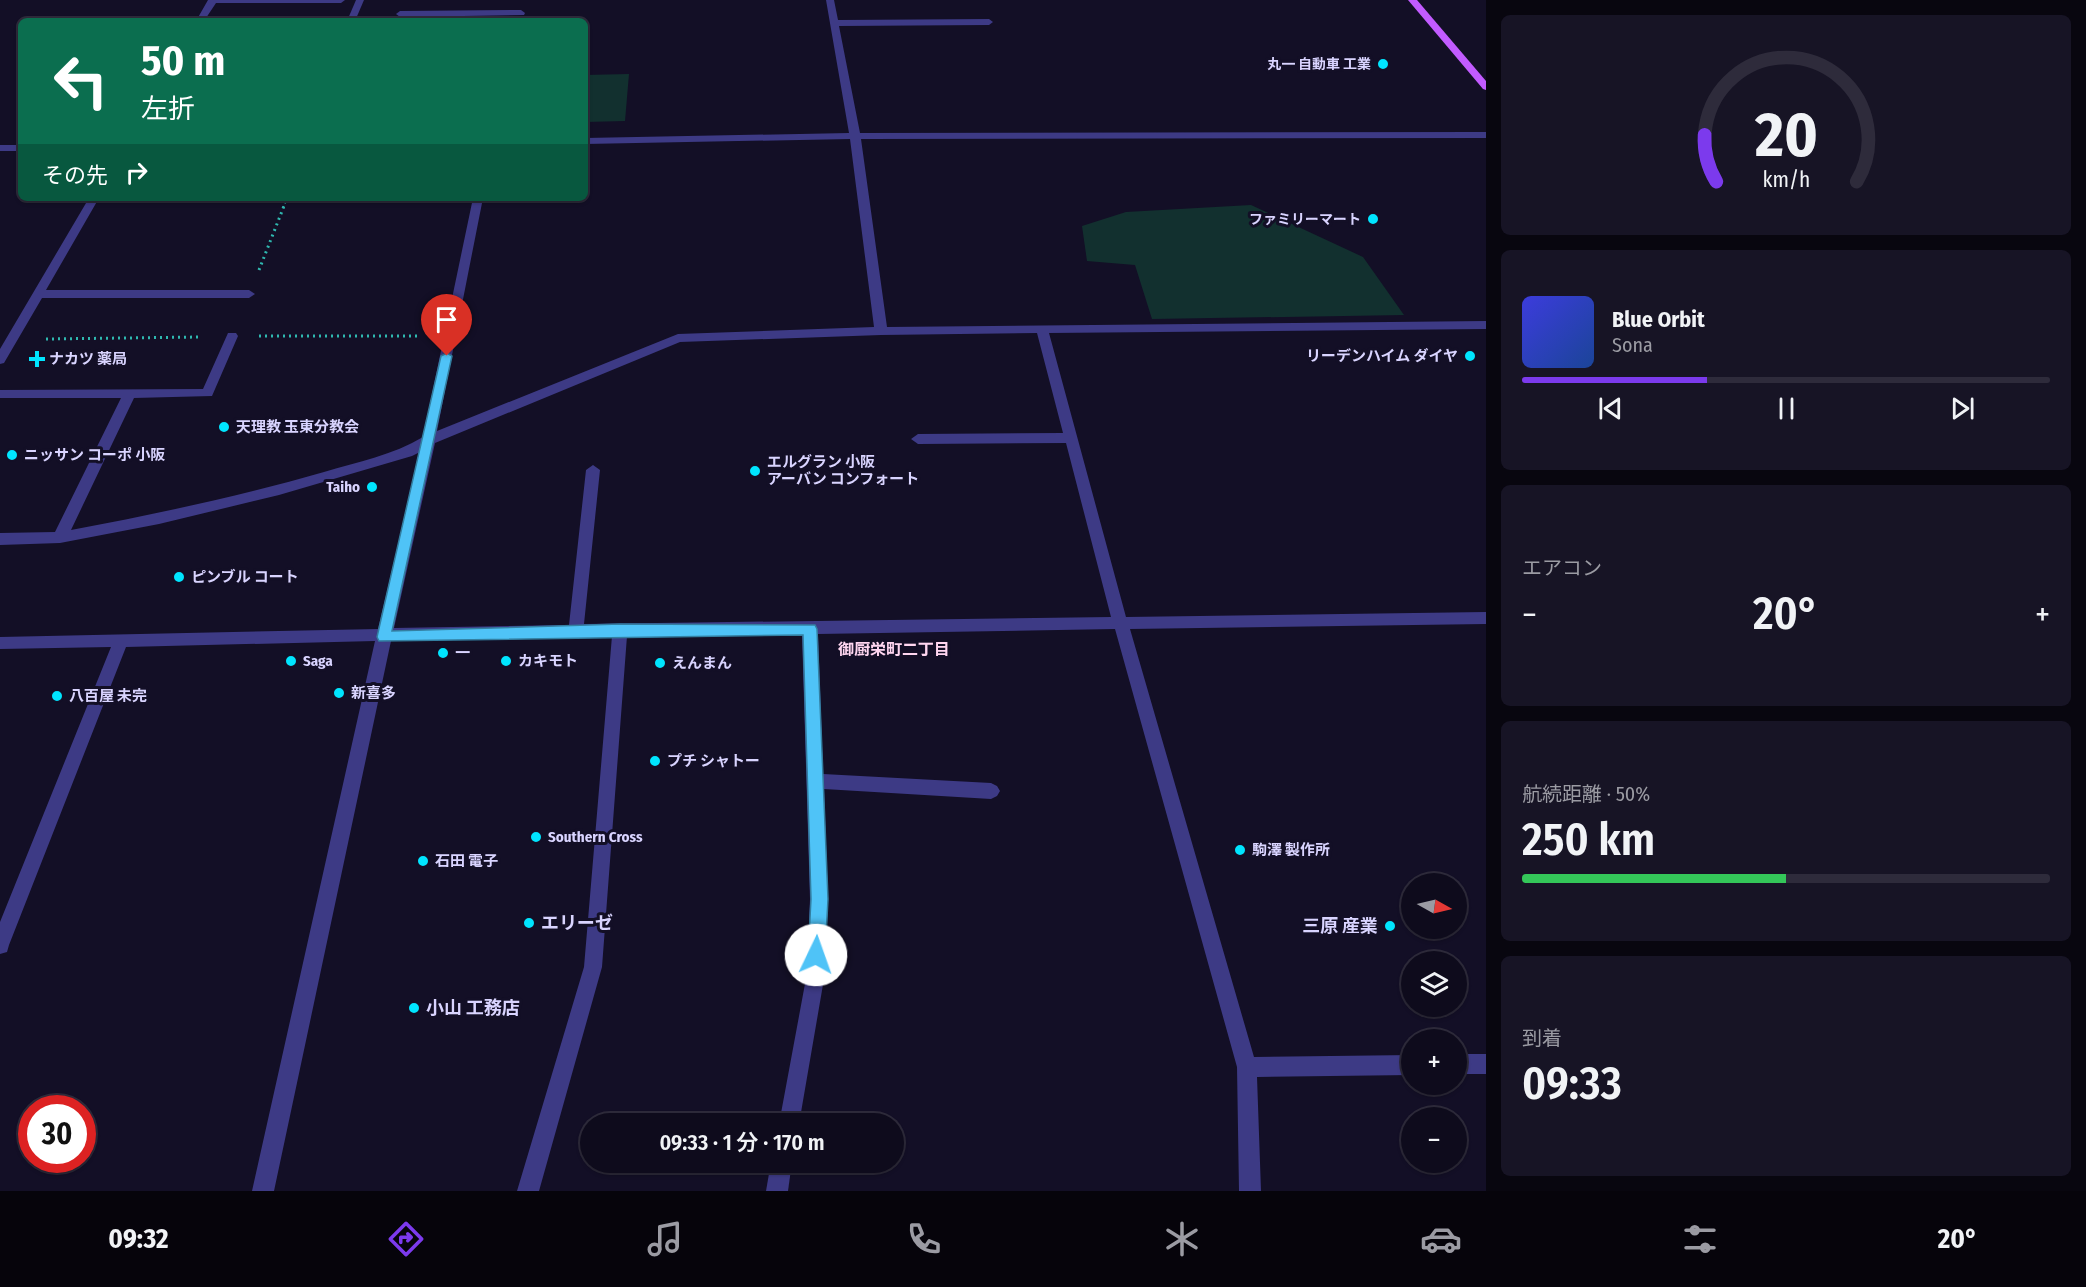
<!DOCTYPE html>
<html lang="ja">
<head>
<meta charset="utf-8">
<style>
	:root { --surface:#0e0b1c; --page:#171425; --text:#f1f3f6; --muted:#9b9ba3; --line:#2e2b3b; --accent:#7c3aed }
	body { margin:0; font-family:"Fira Sans Condensed","Noto Sans JP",sans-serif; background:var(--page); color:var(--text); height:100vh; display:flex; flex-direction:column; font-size:22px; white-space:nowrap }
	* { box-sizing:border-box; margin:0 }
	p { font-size:20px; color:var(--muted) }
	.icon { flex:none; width:33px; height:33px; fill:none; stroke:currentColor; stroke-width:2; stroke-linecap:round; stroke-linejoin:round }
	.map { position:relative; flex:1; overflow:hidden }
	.sheet { display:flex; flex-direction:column; gap:15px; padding:15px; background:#08060f; width:600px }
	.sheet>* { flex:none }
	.top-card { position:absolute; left:18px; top:18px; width:570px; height:183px; border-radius:9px; box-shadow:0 2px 4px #0004,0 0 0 2px var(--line); background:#0b6e4f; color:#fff; overflow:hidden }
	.needle { width:39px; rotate:98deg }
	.controls { position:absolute; left:1401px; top:873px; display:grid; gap:12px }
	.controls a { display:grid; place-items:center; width:66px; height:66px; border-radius:50%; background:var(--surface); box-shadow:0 2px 4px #0004,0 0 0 2px var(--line); font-size:30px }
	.speed { position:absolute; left:18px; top:1095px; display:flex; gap:12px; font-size:30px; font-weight:700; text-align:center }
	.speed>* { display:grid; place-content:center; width:78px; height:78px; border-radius:50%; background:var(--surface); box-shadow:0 2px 4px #0004,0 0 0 2px var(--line); line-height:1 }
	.speed .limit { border:9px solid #d22; background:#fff; color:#111 }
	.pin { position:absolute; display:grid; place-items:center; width:51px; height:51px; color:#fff; margin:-62px -26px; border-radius:50% 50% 50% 0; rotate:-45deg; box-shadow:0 0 6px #0007 }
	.pin .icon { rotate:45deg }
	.me { position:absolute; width:66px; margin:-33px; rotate:3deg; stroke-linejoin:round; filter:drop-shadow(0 0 4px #0008) }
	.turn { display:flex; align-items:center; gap:21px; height:126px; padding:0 24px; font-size:27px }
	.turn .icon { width:78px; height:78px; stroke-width:2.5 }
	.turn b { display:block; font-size:42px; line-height:51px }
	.then { display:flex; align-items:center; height:57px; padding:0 24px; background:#0003; gap:12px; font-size:22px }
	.big { font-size:45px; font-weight:600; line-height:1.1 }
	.sheet .card { flex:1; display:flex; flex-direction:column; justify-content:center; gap:9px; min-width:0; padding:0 21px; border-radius:9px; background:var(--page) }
	.sheet .dial { align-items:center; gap:0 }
	.dial svg { height:156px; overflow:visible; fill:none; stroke:var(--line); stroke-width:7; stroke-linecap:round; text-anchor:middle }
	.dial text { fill:var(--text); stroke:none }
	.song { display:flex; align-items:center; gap:18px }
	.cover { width:72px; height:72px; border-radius:9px; background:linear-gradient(135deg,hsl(240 70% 55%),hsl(220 70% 35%)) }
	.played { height:6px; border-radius:3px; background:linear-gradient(90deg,var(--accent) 35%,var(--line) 35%) }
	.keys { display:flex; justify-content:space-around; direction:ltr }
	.heat { display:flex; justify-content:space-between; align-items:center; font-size:33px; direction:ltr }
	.charge { height:9px; border-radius:4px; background:linear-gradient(90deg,#34c759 50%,var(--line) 0) }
	.trip { position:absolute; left:580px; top:1113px; width:324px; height:60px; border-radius:30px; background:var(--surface); box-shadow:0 2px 4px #0004,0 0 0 2px var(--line); font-weight:600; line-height:60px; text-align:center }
	.tabs { display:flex; height:96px; justify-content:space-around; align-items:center; background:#06040b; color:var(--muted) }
	.tabs .icon { width:42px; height:42px }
	.tabs .current { color:var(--accent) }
	.tabs b { font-size:27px; color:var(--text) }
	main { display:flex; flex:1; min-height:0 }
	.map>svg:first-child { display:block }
</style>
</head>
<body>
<main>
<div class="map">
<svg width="1486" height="1191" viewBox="0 0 1486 1191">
	<rect width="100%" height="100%" fill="#130f26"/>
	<g fill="#12302f">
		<polygon points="629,74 625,121 585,122 585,75"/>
		<polygon points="1251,205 1363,257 1404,315 1152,319 1135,265 1087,261 1082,226 1126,212"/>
	</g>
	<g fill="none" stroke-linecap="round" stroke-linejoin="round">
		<polyline stroke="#2fb8b0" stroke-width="2" stroke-dasharray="2 3" stroke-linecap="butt" points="283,208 287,198"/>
		<g stroke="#2fb8b0" stroke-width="3" stroke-dasharray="2 4" stroke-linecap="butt">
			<polyline points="259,270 284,206"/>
			<polyline points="259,336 419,336"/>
			<polyline points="46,339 200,337"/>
		</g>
		<g fill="#3d3a85" fill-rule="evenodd">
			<polygon points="208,0 345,0 341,3 216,3 204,21 196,21"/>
			<polygon points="356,0 364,0 355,21 347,21"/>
			<path d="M826,0H834L838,20L989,19L993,22L989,25L839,26L860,133L1486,132V138L861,139L887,327L1486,321V329L1049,333L1126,617L1486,612V624L1130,629L1254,1057L1412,1055V1075L1257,1077L1261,1191H1239L1237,1067L1115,629L818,634L823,774L991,783L997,786L1000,791L997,796L991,799L824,789L828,899L825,973L799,1124H779L807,973L810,899L802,634L627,636L602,967L539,1191H517L584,967L612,636L391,641L274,1191H252L375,641L126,647L9,945L7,952L0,954V922L111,647L0,649V637L378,629L420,452L412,456L279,495L159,524L60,543L0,545V533L55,532L121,398H0V390L203,389L228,333H236L238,336L212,396L134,398L71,530C156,514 241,496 324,472C358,462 393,455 423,437L473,198H483L437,431L678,334L874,327L850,139L585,144V138L849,133ZM1037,333L1063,433L918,434L911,439L918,444L1066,443L1111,617L584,624L600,470L593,465L586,470L569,625L394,628L435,443L680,342L881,335Z"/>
			<polygon points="521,10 525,13 524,15 400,17 396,14 400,11"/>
			<rect x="0" y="145" width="21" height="6"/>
			<polygon points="89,198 99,198 46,290 249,290 255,294 249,298 42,298 4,363 0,364 0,349"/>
			<rect x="1456" y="1054" width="30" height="20"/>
			<polygon points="771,1162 792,1162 788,1191 766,1191"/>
		</g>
		<polygon fill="#c25bff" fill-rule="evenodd" points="1408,0 1417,0 1486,81 1486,90 1483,89"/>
	</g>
	<polygon fill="#4fc3f7" stroke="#337fa1" stroke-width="1.5" points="447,353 452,356 392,631 620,624 815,625 817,629 828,899 825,955 822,961 816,963 810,961 808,955 811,899 803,635 379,641 377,637 441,356"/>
	<g fill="#00e5ff" stroke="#130f26" stroke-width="2">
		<circle cx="1383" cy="64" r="6"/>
		<circle cx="1373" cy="219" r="6"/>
		<circle cx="1470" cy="356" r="6"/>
		<path d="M34 350h6v6h6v6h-6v6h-6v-6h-6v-6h6z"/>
		<circle cx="224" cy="427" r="6"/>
		<circle cx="12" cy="455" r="6"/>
		<circle cx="755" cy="471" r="6"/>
		<circle cx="372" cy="487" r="6"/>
		<circle cx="179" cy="577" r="6"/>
		<circle cx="443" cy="653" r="6"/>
		<circle cx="291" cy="661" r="6"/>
		<circle cx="506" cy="661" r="6"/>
		<circle cx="660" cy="663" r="6"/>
		<circle cx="339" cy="693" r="6"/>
		<circle cx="57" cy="696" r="6"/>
		<circle cx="655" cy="761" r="6"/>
		<circle cx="536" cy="837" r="6"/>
		<circle cx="1240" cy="850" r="6"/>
		<circle cx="423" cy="861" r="6"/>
		<circle cx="529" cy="923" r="6"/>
		<circle cx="1390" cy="926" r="6"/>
		<circle cx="414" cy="1008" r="6"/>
	</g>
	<g text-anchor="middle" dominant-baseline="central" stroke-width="6" stroke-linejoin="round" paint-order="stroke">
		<g font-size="14" font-weight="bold" fill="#d9d4ff" stroke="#130f26" text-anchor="end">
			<text x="1371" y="64">丸一 自動車 工業</text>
			<text x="1361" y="219">ファミリーマート</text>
		</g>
		<g font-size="15" font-weight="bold" fill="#d9d4ff" stroke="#130f26" text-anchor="start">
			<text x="1458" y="356" text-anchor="end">リーデンハイム ダイヤ</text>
			<text x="49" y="359">ナカツ 薬局</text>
			<text x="236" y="427">天理教 玉東分教会</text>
			<text x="24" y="455">ニッサン コーポ 小阪</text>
			<text x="767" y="462">エルグラン 小阪<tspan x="767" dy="17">アーバン コンフォート</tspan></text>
			<text x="360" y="487" text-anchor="end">Taiho</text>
			<text x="191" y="577">ピンブル コート</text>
			<text x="455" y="653">一</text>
			<text x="303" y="661">Saga</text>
			<text x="518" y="661">カキモト</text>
			<text x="672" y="663">えんまん</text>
			<text x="351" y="693">新喜多</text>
			<text x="69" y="696">八百屋 未完</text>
			<text x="667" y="761">プチ シャトー</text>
			<text x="548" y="837">Southern Cross</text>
			<text x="1252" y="850">駒澤 製作所</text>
			<text x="435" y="861">石田 電子</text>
		</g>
		<g font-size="16" font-weight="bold" fill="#ffd6f0" stroke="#130f26">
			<text x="894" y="649">御厨栄町二丁目</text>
		</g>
		<g font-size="18" font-weight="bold" fill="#d9d4ff" stroke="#130f26" text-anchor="start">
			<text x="541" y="923">エリーゼ</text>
			<text x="1378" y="926" text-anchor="end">三原 産業</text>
			<text x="426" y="1008">小山 工務店</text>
		</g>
	</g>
</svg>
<div class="controls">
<a><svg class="needle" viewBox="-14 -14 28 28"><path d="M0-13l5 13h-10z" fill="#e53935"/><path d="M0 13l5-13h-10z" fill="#9b9ba3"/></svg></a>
<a><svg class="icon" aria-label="layers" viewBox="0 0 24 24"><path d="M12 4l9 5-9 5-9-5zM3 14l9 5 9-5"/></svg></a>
<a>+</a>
<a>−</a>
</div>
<div class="speed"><div class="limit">30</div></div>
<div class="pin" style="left:447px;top:356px;background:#d93025"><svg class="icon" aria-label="arrive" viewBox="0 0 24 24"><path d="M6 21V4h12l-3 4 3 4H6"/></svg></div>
<svg class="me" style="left:816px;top:955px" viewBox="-20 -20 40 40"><circle r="19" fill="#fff"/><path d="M0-13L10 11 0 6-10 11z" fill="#4fc3f7"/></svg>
<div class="trip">09:33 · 1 分 · 170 m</div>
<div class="top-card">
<div class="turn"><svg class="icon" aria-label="left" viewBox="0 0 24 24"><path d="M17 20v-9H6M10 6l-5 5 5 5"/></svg><div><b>50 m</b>左折</div></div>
<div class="then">その先<svg class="icon" aria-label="right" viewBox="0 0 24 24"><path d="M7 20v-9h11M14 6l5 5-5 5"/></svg></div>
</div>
</div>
<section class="sheet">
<div class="card dial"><svg viewBox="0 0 100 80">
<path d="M14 69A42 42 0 1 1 86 69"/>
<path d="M14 69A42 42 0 0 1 8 45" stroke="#7c3aed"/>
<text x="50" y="56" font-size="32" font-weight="700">20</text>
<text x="50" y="72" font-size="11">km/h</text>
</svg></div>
<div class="card">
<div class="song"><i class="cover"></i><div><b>Blue Orbit</b><p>Sona</p></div></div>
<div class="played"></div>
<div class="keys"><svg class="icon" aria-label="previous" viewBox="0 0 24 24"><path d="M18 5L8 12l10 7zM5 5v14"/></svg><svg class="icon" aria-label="pause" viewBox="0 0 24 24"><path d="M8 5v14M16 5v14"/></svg><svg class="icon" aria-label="next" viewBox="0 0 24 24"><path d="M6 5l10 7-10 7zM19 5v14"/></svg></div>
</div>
<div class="card"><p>エアコン</p>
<div class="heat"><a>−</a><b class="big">20°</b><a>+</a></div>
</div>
<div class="card"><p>航続距離 · 50%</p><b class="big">250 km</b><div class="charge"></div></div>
<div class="card"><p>到着</p><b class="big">09:33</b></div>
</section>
</main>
<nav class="tabs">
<b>09:32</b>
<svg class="icon current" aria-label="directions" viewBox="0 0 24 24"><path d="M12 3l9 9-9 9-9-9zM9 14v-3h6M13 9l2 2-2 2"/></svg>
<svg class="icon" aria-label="music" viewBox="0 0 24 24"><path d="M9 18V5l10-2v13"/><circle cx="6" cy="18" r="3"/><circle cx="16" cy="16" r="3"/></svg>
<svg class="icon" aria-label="phone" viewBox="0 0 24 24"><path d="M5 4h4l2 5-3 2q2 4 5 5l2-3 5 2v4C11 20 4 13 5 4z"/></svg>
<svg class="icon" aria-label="climate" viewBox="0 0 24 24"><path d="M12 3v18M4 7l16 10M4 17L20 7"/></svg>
<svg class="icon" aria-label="car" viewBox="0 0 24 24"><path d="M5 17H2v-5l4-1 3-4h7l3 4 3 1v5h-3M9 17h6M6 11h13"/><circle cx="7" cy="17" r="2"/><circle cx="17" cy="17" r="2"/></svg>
<svg class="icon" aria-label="filters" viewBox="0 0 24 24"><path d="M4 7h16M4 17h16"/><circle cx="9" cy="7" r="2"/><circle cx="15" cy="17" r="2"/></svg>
<b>20°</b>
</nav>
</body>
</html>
